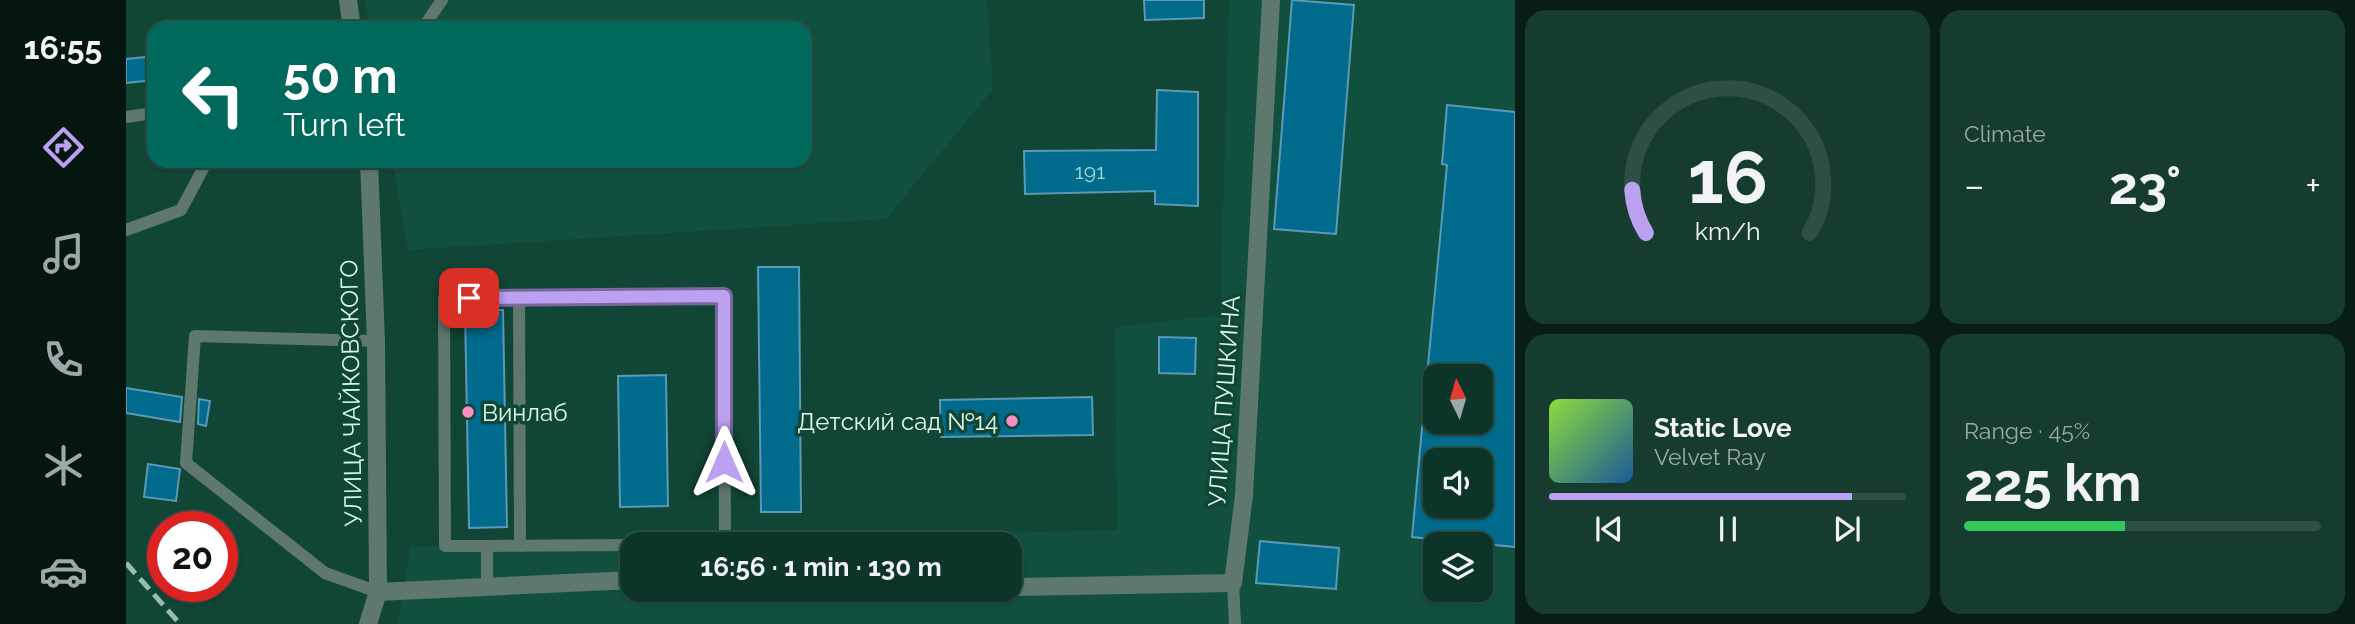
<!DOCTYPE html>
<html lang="en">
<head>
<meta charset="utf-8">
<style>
	:root { --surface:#0d3428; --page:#163c30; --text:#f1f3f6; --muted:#9aaaa8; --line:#2d4f45; --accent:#bca0f2 }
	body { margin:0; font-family:Raleway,sans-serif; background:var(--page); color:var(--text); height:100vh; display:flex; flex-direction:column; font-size:26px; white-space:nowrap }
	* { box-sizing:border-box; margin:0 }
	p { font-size:23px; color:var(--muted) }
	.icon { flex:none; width:38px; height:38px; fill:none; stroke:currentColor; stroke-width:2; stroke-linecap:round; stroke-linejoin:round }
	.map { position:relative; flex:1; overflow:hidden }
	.details { display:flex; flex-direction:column; gap:10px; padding:10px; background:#071d16; width:840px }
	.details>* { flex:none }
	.banner { position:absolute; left:21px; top:21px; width:665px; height:147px; border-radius:21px; box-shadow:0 2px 5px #0004,0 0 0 2px var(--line); background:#00695c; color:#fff; overflow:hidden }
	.needle { width:46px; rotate:355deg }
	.controls { position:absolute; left:1297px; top:364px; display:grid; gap:14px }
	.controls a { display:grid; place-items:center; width:70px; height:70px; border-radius:14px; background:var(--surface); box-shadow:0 2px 5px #0004,0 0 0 2px var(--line); font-size:35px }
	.speed { position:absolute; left:21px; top:511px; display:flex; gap:14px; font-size:35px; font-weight:700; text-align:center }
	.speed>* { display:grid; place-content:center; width:91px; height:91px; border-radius:50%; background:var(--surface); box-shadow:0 2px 5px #0004,0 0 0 2px var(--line); line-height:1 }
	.speed .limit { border:10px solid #d22; background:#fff; color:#111 }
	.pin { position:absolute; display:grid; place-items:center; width:60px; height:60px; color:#fff; margin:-30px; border-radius:14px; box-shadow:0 4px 10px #0006 }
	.me { position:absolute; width:77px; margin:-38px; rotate:0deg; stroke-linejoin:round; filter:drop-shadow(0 0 5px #0008) }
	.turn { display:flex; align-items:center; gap:24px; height:147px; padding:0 21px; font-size:32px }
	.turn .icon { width:91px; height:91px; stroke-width:2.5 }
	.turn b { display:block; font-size:49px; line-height:60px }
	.big { font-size:52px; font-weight:700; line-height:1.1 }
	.details .card { flex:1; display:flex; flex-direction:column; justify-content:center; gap:10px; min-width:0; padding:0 24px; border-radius:21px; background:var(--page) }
	.details .dial { align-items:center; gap:0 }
	.dial svg { height:182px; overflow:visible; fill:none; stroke:var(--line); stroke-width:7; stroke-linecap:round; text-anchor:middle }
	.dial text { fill:var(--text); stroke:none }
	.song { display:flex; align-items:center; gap:21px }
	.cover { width:84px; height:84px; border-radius:10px; background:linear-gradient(135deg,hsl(90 70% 55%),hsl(210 70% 35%)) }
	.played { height:7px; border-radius:4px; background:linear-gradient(90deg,var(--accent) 85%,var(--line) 85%) }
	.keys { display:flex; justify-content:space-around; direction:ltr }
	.heat { display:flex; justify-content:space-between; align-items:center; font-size:38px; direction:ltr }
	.charge { height:10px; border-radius:5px; background:linear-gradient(90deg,#34c759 45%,var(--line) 0) }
	.details .tiles { flex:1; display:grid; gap:10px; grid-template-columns:repeat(2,1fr) }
	.trip { position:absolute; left:494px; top:532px; width:402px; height:70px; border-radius:21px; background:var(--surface); box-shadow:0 2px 5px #0004,0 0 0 2px var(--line); font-weight:700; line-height:70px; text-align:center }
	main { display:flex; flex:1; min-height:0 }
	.dock { display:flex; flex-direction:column; width:126px; justify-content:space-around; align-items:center; background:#051510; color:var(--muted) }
	.dock .icon { width:49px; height:49px }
	.dock .current { color:var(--accent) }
	.dock b { font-size:32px; color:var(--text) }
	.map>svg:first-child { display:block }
</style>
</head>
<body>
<main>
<nav class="dock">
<b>16:55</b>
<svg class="icon current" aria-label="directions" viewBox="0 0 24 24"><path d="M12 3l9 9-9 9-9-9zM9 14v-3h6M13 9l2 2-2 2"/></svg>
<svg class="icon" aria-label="music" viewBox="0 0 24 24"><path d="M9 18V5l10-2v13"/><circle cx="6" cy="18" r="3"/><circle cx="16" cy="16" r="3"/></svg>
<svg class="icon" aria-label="phone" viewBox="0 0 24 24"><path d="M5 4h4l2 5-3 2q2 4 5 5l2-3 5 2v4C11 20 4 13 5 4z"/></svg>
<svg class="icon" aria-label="climate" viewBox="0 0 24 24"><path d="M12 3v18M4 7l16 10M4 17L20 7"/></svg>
<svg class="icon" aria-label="car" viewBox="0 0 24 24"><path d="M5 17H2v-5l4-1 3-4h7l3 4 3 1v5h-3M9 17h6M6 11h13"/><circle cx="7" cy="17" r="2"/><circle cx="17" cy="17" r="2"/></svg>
</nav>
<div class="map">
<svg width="1389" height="624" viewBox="0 0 1389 624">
	<rect width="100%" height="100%" fill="#114535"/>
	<g fill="#11503f" fill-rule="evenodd">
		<polygon points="239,0 861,0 867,89 760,219 282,250 267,161 679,161 679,28 244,28"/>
		<path d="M1103,0H1389V624H272L284,547L991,530L989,327L1094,315ZM1309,376H1354V422H1309ZM1309,460H1354V506H1309ZM506,544H884V590H506ZM1309,544H1354V590H1309Z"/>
	</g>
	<g fill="#016b8d" stroke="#5b99b5" stroke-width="2" fill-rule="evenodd">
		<polygon points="1018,0 1078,0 1078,18 1019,20"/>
		<polygon points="1166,0 1228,5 1210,234 1148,229"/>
		<polygon points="28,56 28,80 0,83 0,59"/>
		<polygon points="1031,90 1072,92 1072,206 1029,204 1029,191 899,194 898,151 1030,150"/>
		<path d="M1321,105L1389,112V547L1286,537L1297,417L1309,418V422H1354V376H1301L1321,165L1316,164ZM1309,460H1354V506H1309Z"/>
		<polygon points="632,267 673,267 675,512 635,512"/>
		<polygon points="339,310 377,310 381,527 343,528"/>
		<polygon points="1033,337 1070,338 1069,374 1033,373"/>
		<polygon points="540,375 542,506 494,507 492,376"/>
		<polygon points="0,388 56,397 54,422 0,413"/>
		<polygon points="966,397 967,435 815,437 814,400"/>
		<polygon points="73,399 84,401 80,426 72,424"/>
		<polygon points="22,464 54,469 50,501 18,497"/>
		<polygon points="1134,541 1213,548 1210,589 1130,583"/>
	</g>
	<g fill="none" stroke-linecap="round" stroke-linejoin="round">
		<g stroke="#5e786e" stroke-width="12">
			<polyline points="297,28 316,0"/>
			<polyline points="0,117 28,113"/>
			<polyline points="0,230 55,210 81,161"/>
			<polyline points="393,298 394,546"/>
			<polyline points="250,341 69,336 60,463 199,573 252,592"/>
			<polyline points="361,546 319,546 318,298 598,296 599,544"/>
			<polyline points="1107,583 1109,624"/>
			<polyline points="361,586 361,546 506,545"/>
		</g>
		<g stroke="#5e786e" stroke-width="18">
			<polyline points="884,587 1107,583 1118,495 1145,0"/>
			<polyline points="252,592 506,580"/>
		</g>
		<g stroke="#5e786e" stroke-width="18">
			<polyline points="222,0 226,28"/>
			<polyline points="242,624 252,592 250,341 243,161"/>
		</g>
		<polyline stroke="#96bdaf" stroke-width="5" stroke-dasharray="14 7" stroke-linecap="butt" points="0,563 54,624"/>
	</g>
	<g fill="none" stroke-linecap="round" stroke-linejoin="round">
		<g stroke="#7a689d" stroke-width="18">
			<polyline id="route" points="343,298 598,296 598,462"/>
		</g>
		<use href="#route" stroke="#bca0f2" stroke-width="12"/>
	</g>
	<g fill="#fa8fc6" stroke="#114535" stroke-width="2.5">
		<circle cx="342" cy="412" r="7"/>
		<circle cx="886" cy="421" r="7"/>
	</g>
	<g text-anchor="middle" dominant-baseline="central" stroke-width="7" stroke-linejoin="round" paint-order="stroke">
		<g font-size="21" fill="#a4d6d5">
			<text x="964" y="171">191</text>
		</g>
		<g font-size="24" fill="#dafaed" stroke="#114535">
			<text transform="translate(225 393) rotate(-91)">УЛИЦА ЧАЙКОВСКОГО</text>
			<text transform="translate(1098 401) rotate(-86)">УЛИЦА ПУШКИНА</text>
		</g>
		<g font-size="24" fill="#dafaed" stroke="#114535" text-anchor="start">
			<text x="356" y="412">Винлаб</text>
			<text x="872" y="421" text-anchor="end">Детский сад №14</text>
		</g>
	</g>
</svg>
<div class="controls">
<a><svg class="needle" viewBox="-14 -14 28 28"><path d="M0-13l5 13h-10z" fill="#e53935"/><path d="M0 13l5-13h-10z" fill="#9aaaa8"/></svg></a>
<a><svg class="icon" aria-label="sound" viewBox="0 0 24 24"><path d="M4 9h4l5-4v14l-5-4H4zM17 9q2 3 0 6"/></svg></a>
<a><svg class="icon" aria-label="layers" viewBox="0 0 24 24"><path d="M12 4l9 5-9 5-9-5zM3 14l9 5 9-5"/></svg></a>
</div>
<div class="speed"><div class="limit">20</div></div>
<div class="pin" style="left:343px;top:298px;background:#d93025"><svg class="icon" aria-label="arrive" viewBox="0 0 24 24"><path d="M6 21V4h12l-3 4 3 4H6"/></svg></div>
<svg class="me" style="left:598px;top:462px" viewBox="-20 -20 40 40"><path d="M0-17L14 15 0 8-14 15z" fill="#bca0f2" stroke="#fff" stroke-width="4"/></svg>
<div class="trip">16:56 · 1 min · 130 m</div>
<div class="banner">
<div class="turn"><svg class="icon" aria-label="left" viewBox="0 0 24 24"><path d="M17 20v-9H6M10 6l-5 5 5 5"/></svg><div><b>50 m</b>Turn left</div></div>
</div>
</div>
<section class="details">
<div class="tiles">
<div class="card dial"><svg viewBox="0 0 100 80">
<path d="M14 69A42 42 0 1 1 86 69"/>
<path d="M14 69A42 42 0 0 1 8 50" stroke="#bca0f2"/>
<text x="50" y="56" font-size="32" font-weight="700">16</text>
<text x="50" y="72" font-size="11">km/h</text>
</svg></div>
<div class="card"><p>Climate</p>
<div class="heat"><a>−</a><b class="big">23°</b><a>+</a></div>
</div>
<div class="card">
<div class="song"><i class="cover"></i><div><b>Static Love</b><p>Velvet Ray</p></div></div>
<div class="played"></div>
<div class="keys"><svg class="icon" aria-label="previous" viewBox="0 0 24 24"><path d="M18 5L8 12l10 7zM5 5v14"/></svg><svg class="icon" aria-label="pause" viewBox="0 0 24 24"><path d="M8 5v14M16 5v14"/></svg><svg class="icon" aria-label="next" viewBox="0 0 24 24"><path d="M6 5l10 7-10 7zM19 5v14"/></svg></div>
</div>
<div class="card"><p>Range · 45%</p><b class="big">225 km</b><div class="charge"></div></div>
</div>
</section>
</main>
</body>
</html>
